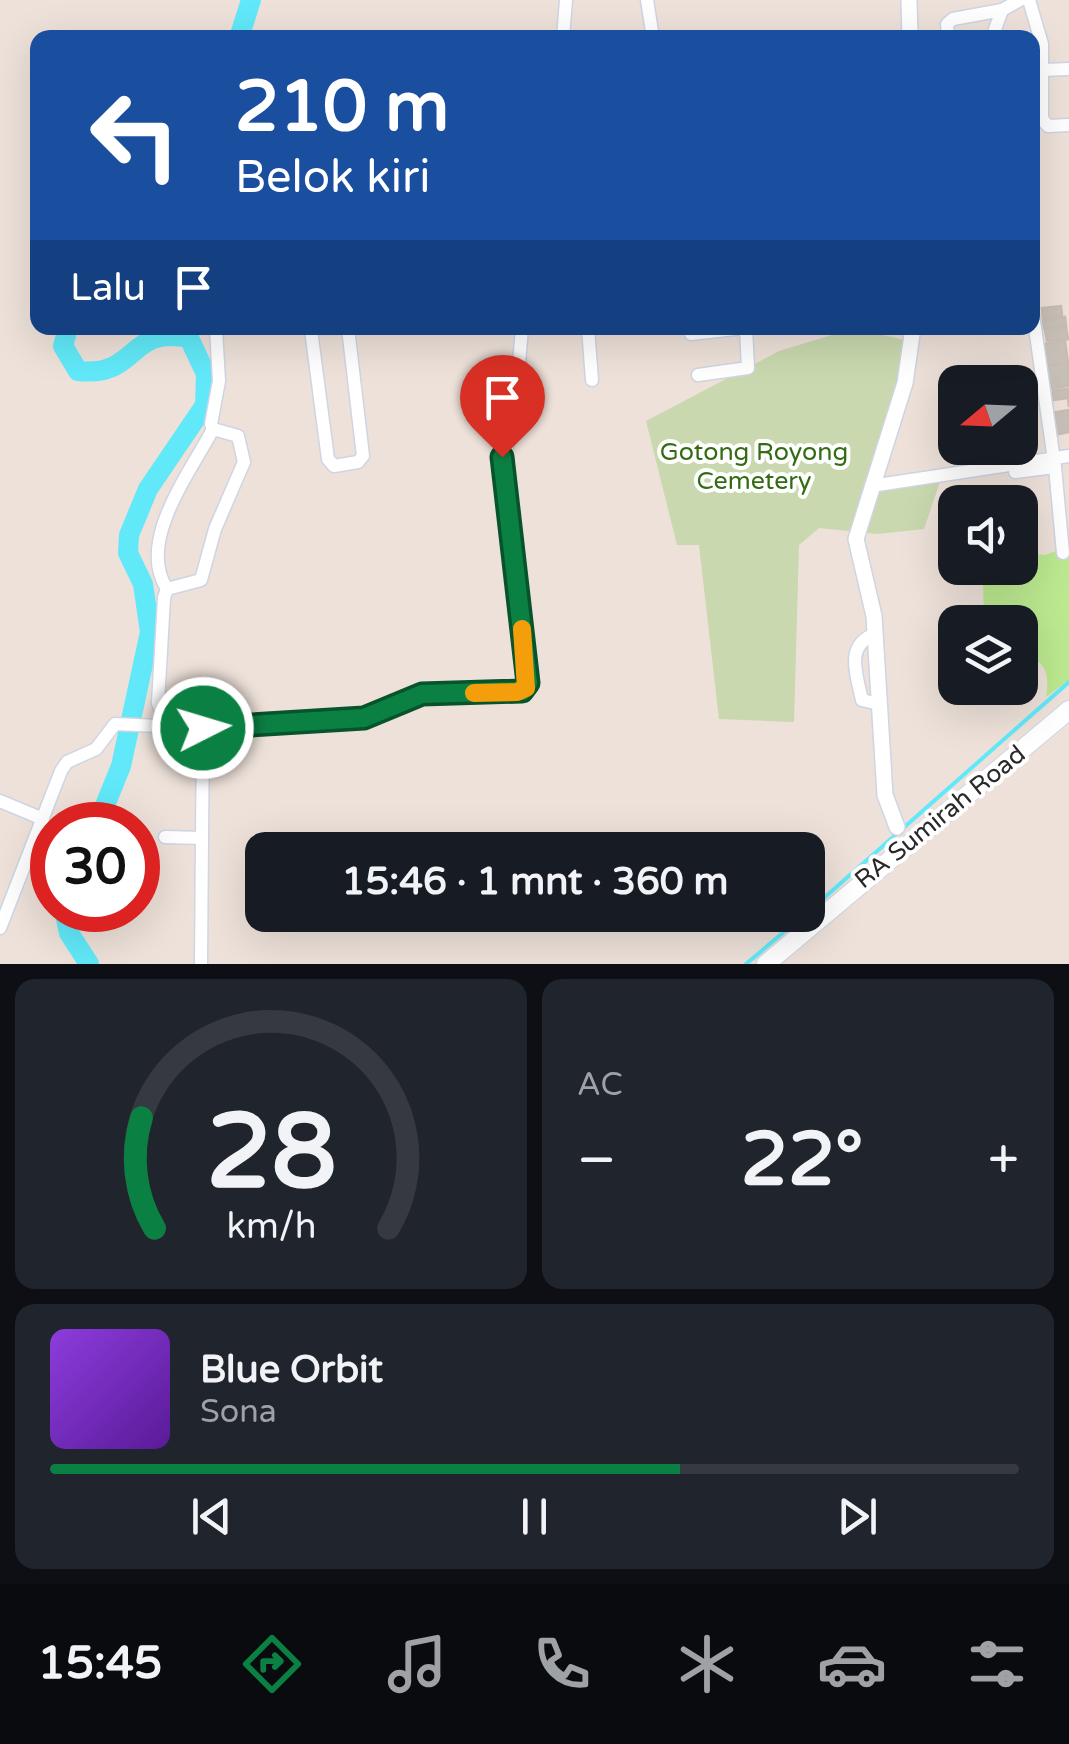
<!DOCTYPE html>
<html lang="id">
<head>
<meta charset="utf-8">
<style>
	:root { --surface:#171b24; --page:#20242c; --text:#f1f3f6; --muted:#9ea1a6; --line:#363941; --accent:#0b8043 }
	body { margin:0; font-family:"Varela Round",sans-serif; background:var(--page); color:var(--text); height:100vh; display:flex; flex-direction:column; font-size:38px; white-space:nowrap }
	* { box-sizing:border-box; margin:0 }
	p { font-size:32px; color:var(--muted) }
	.icon { flex:none; width:55px; height:55px; fill:none; stroke:currentColor; stroke-width:2; stroke-linecap:round; stroke-linejoin:round }
	.map { position:relative; height:964px; overflow:hidden }
	.drawer { display:flex; flex-direction:column; gap:15px; padding:15px; background:#0d0f14; flex:1 }
	.drawer>* { flex:none }
	.hud { position:absolute; left:30px; top:30px; width:1010px; height:305px; border-radius:20px; box-shadow:0 10px 40px #0002; background:#1a4fa0; color:#fff; overflow:hidden }
	.needle { width:65px; rotate:251deg }
	.controls { position:absolute; left:938px; top:365px; display:grid; gap:20px }
	.controls a { display:grid; place-items:center; width:100px; height:100px; border-radius:20px; background:var(--surface); box-shadow:0 10px 40px #0002; font-size:50px }
	.speed { position:absolute; left:30px; top:802px; display:flex; gap:20px; font-size:50px; font-weight:700; text-align:center }
	.speed>* { display:grid; place-content:center; width:130px; height:130px; border-radius:50%; background:var(--surface); box-shadow:0 10px 40px #0002; line-height:1 }
	.speed .limit { border:15px solid #d22; background:#fff; color:#111 }
	.pin { position:absolute; display:grid; place-items:center; width:85px; height:85px; color:#fff; margin:-102px -42px; border-radius:50% 50% 50% 0; rotate:-45deg; box-shadow:0 0 10px #0007 }
	.pin .icon { rotate:45deg }
	.me { position:absolute; width:110px; margin:-55px; rotate:85deg; stroke-linejoin:round; filter:drop-shadow(0 0 8px #0008) }
	.turn { display:flex; align-items:center; gap:35px; height:210px; padding:0 40px; font-size:45px }
	.turn .icon { width:130px; height:130px; stroke-width:2.5 }
	.turn b { display:block; font-size:70px; line-height:85px }
	.then { display:flex; align-items:center; height:95px; padding:0 40px; background:#0003; gap:20px; font-size:38px }
	.big { font-size:75px; font-weight:800; line-height:1.1 }
	.drawer .widget { flex:1; display:flex; flex-direction:column; justify-content:center; gap:15px; min-width:0; padding:0 35px; border-radius:20px; background:var(--page) }
	.drawer .dial { align-items:center; gap:0 }
	.dial svg { height:260px; overflow:visible; fill:none; stroke:var(--line); stroke-width:7; stroke-linecap:round; text-anchor:middle }
	.dial text { fill:var(--text); stroke:none }
	.song { display:flex; align-items:center; gap:30px }
	.cover { width:120px; height:120px; border-radius:15px; background:linear-gradient(135deg,hsl(270 70% 55%),hsl(270 70% 35%)) }
	.played { height:10px; border-radius:5px; background:linear-gradient(90deg,var(--accent) 65%,var(--line) 65%) }
	.keys { display:flex; justify-content:space-around; direction:ltr }
	.heat { display:flex; justify-content:space-between; align-items:center; font-size:55px; direction:ltr }
	.drawer .tiles { flex:1; display:grid; gap:15px; grid-template-columns:1fr 1fr }
	.widget:last-child { grid-column:span 2 }
	.trip { position:absolute; left:245px; top:832px; width:580px; height:100px; border-radius:20px; background:var(--surface); box-shadow:0 10px 40px #0002; font-weight:800; line-height:100px; text-align:center }
	.tabs { display:flex; height:160px; justify-content:space-around; align-items:center; background:#090b0e; color:var(--muted) }
	.tabs .icon { width:70px; height:70px }
	.tabs .on { color:var(--accent) }
	.tabs b { font-size:45px; color:var(--text) }
	.map>svg:first-child { display:block }
</style>
</head>
<body>
<div class="map">
<svg width="1069" height="964" viewBox="0 0 1069 964">
	<rect width="100%" height="100%" fill="#ede1d9"/>
	<path fill="#bce990" d="M1069,546V680L1046,697C1049,679 1048,663 1029,657L1020,665V622H984L983,580L1002,568H1020V552L1045,555Z"/>
	<polygon fill="#c9d8ae" points="855,328 908,341 901,378 867,479 942,476 924,529 877,534 819,528 799,545 794,722 719,719 699,545 677,545 646,421 779,351"/>
	<g fill="none" stroke-linecap="round" stroke-linejoin="round">
		<g stroke="#61e9f9" stroke-width="4">
			<polyline points="808,912 1069,682"/>
			<polyline points="746,964 804,915"/>
		</g>
		<g stroke="#61e9f9" stroke-width="20">
			<polyline points="239,38 251,0"/>
			<path d="M68,328L63,346L78,371C139,378 127,325 189,338L206,374L205,405L148,489L129,535L128,553L143,584L150,632L121,766L97,825"/>
			<polyline points="64,910 69,933 89,964"/>
		</g>
	</g>
	<g fill="#c7c0b8" stroke="#c8bdb3" stroke-width="2.5">
		<polygon points="1061,306 1062,316 1043,318 1042,308"/>
		<polygon points="1065,317 1066,326 1044,328 1043,320"/>
		<polygon points="1066,327 1068,339 1047,341 1045,330"/>
		<polygon points="1065,341 1068,363 1046,366 1044,344"/>
		<polygon points="1068,363 1069,386 1049,388 1046,366"/>
		<polygon points="1069,389 1069,407 1068,398 1053,400 1053,390"/>
		<polygon points="1069,410 1069,432 1054,435 1051,413"/>
	</g>
	<g fill="none" stroke-linecap="round" stroke-linejoin="round">
		<g stroke="#ced5e3" stroke-width="15">
			<g id="minor">
				<polyline points="647,0 653,38"/>
				<polyline points="1029,0 1042,44 1042,119 1048,126 1069,125"/>
				<polyline points="563,38 566,0"/>
				<polyline points="948,38 947,24 953,19 1002,10"/>
				<polyline points="992,38 1002,10 1020,0"/>
				<polyline points="1043,70 1069,69"/>
				<polyline points="308,328 337,328"/>
				<polyline points="588,328 592,380"/>
				<polyline points="311,330 328,459 334,466 358,462 363,456 348,328"/>
				<polyline points="691,334 744,328"/>
				<polyline points="698,375 748,368 746,328"/>
				<polyline points="1055,467 1063,553"/>
				<polyline points="1015,472 1055,467 1032,307"/>
				<polyline points="871,486 1069,456"/>
				<path d="M167,589C136,542 190,473 213,429"/>
				<path d="M875,634C845,645 856,673 862,700L879,704"/>
				<polyline points="167,728 158,703 164,598 167,589 201,580 215,529 244,462 238,436 213,429 211,424 219,381 216,328"/>
				<polyline points="0,801 43,819"/>
				<polyline points="165,837 202,838 203,728"/>
				<polyline points="0,928 61,771 67,762 96,749 115,724 203,728 364,718 421,694 512,693 525,688 526,650 501,474 515,409 522,328"/>
				<polyline points="201,964 202,838"/>
			</g>
		</g>
		<g stroke="#ced5e3" stroke-width="18">
			<g id="tertiary">
				<polyline points="909,0 910,38"/>
				<polyline points="897,827 885,795 874,616 856,539 905,383 913,328"/>
			</g>
		</g>
		<g stroke="#ced5e3" stroke-width="20">
			<polyline id="secondary" points="766,964 1069,710"/>
		</g>
		<use href="#minor" stroke="#fff" stroke-width="12"/>
		<use href="#tertiary" stroke="#fff" stroke-width="15"/>
		<use href="#secondary" stroke="#fff" stroke-width="18"/>
	</g>
	<g fill="none" stroke-linecap="round" stroke-linejoin="round">
		<g stroke="#07532c" stroke-width="25">
			<polyline id="route" points="203,728 364,718 422,694 522,691 528,683 502,457"/>
		</g>
		<use href="#route" stroke="#0b8043" stroke-width="18"/>
		<polyline stroke="#f59e0b" stroke-width="18" points="474,693 517,692 526,688 522,629"/>
	</g>
	<g text-anchor="middle" dominant-baseline="central" stroke-width="8" stroke-linejoin="round" paint-order="stroke">
		<g font-size="25" fill="#336c13" stroke="#fff">
			<text x="754" y="452">Gotong Royong<tspan x="754" dy="29">Cemetery</tspan></text>
		</g>
		<g font-size="25" fill="#292929" stroke="#fff">
			<text transform="translate(940 817) rotate(-39)">RA Sumirah Road</text>
		</g>
	</g>
</svg>
<div class="controls">
<a><svg class="needle" viewBox="-14 -14 28 28"><path d="M0-13l5 13h-10z" fill="#e53935"/><path d="M0 13l5-13h-10z" fill="#9ea1a6"/></svg></a>
<a><svg class="icon" aria-label="sound" viewBox="0 0 24 24"><path d="M4 9h4l5-4v14l-5-4H4zM17 9q2 3 0 6"/></svg></a>
<a><svg class="icon" aria-label="layers" viewBox="0 0 24 24"><path d="M12 4l9 5-9 5-9-5zM3 14l9 5 9-5"/></svg></a>
</div>
<div class="speed"><div class="limit">30</div></div>
<div class="pin" style="left:502px;top:457px;background:#d93025"><svg class="icon" aria-label="arrive" viewBox="0 0 24 24"><path d="M6 21V4h12l-3 4 3 4H6"/></svg></div>
<svg class="me" style="left:203px;top:728px" viewBox="-20 -20 40 40"><circle r="17" fill="#0b8043" stroke="#fff" stroke-width="3"/><path d="M0-11L8 9 0 5-8 9z" fill="#fff"/></svg>
<div class="trip">15:46 · 1 mnt · 360 m</div>
<div class="hud">
<div class="turn"><svg class="icon" aria-label="left" viewBox="0 0 24 24"><path d="M17 20v-9H6M10 6l-5 5 5 5"/></svg><div><b>210 m</b>Belok kiri</div></div>
<div class="then">Lalu<svg class="icon" aria-label="arrive" viewBox="0 0 24 24"><path d="M6 21V4h12l-3 4 3 4H6"/></svg></div>
</div>
</div>
<section class="drawer">
<div class="tiles">
<div class="widget dial"><svg viewBox="0 0 100 80">
<path d="M14 69A42 42 0 1 1 86 69"/>
<path d="M14 69A42 42 0 0 1 10 35" stroke="#0b8043"/>
<text x="50" y="56" font-size="32" font-weight="700">28</text>
<text x="50" y="72" font-size="11">km/h</text>
</svg></div>
<div class="widget"><p>AC</p>
<div class="heat"><a>−</a><b class="big">22°</b><a>+</a></div>
</div>
<div class="widget">
<div class="song"><i class="cover"></i><div><b>Blue Orbit</b><p>Sona</p></div></div>
<div class="played"></div>
<div class="keys"><svg class="icon" aria-label="previous" viewBox="0 0 24 24"><path d="M18 5L8 12l10 7zM5 5v14"/></svg><svg class="icon" aria-label="pause" viewBox="0 0 24 24"><path d="M8 5v14M16 5v14"/></svg><svg class="icon" aria-label="next" viewBox="0 0 24 24"><path d="M6 5l10 7-10 7zM19 5v14"/></svg></div>
</div>
</div>
</section>
<nav class="tabs">
<b>15:45</b>
<svg class="icon on" aria-label="directions" viewBox="0 0 24 24"><path d="M12 3l9 9-9 9-9-9zM9 14v-3h6M13 9l2 2-2 2"/></svg>
<svg class="icon" aria-label="music" viewBox="0 0 24 24"><path d="M9 18V5l10-2v13"/><circle cx="6" cy="18" r="3"/><circle cx="16" cy="16" r="3"/></svg>
<svg class="icon" aria-label="phone" viewBox="0 0 24 24"><path d="M5 4h4l2 5-3 2q2 4 5 5l2-3 5 2v4C11 20 4 13 5 4z"/></svg>
<svg class="icon" aria-label="climate" viewBox="0 0 24 24"><path d="M12 3v18M4 7l16 10M4 17L20 7"/></svg>
<svg class="icon" aria-label="car" viewBox="0 0 24 24"><path d="M5 17H2v-5l4-1 3-4h7l3 4 3 1v5h-3M9 17h6M6 11h13"/><circle cx="7" cy="17" r="2"/><circle cx="17" cy="17" r="2"/></svg>
<svg class="icon" aria-label="filters" viewBox="0 0 24 24"><path d="M4 7h16M4 17h16"/><circle cx="9" cy="7" r="2"/><circle cx="15" cy="17" r="2"/></svg>
</nav>
</body>
</html>
